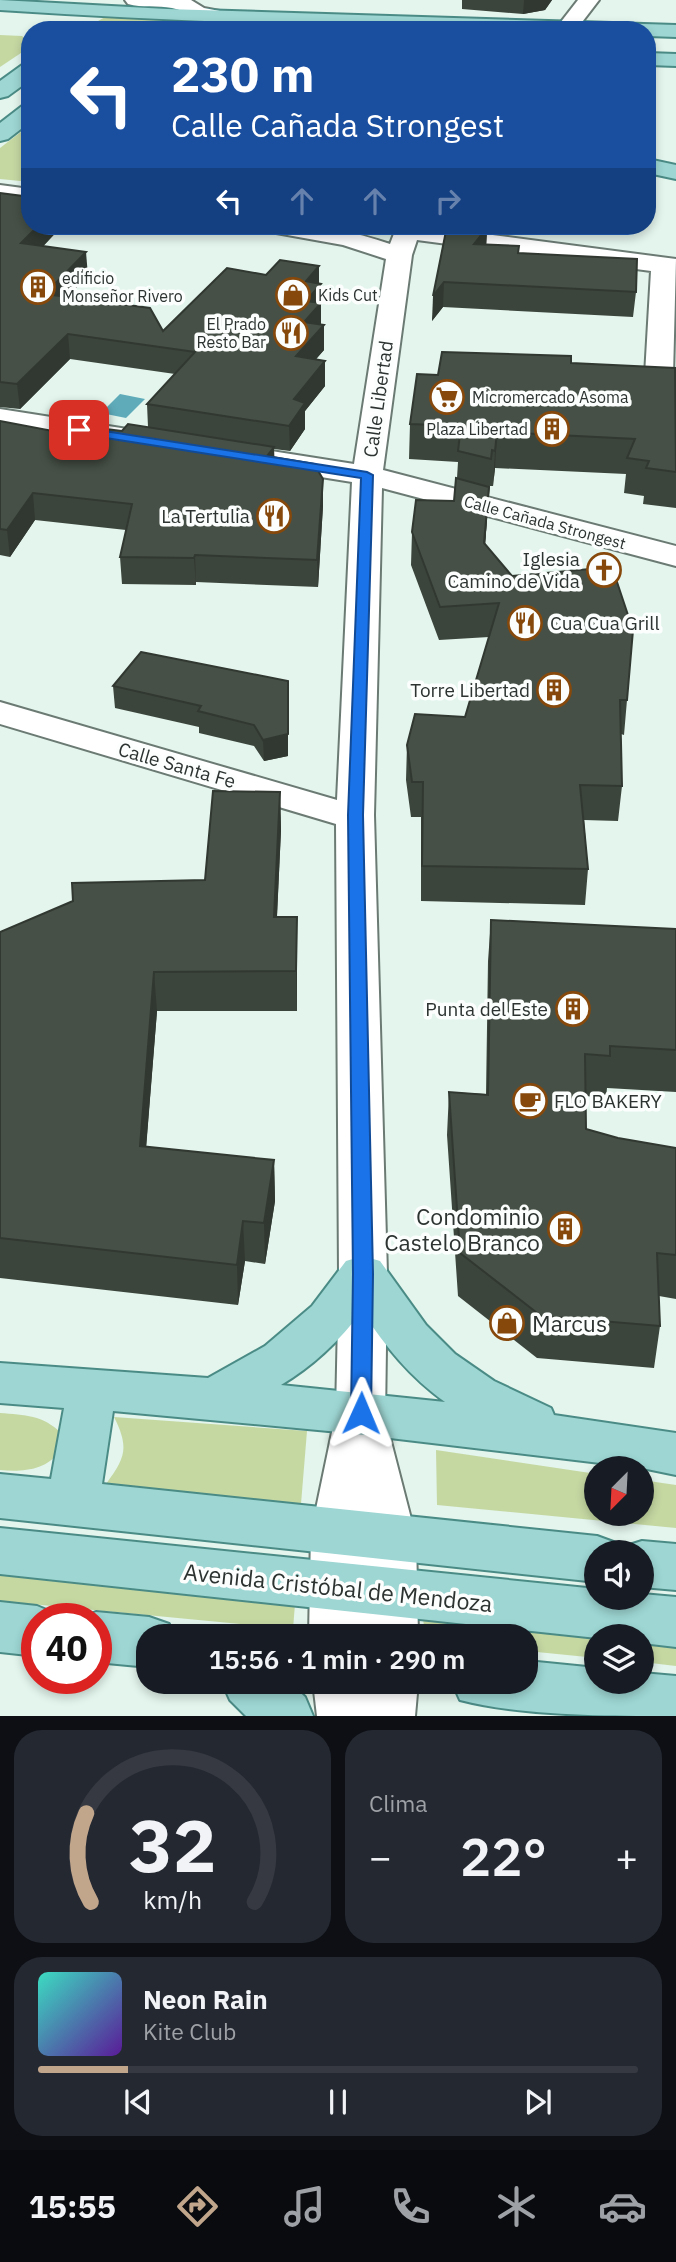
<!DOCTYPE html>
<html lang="es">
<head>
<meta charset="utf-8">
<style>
	:root { --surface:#171b24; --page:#242831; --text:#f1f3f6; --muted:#9ea1a6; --line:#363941; --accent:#c1a68c }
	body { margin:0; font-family:"IBM Plex Sans",sans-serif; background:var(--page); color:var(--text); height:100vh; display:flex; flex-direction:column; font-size:26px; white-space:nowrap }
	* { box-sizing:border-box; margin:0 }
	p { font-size:23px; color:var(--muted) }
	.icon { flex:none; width:38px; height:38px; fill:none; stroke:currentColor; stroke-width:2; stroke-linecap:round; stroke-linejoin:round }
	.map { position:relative; height:1716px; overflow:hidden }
	.side { display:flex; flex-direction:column; gap:14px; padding:14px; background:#0d0f14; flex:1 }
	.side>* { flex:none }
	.top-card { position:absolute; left:21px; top:21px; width:635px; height:214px; border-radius:28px; box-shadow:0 4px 10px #0003; background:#1a4fa0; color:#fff; overflow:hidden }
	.needle { width:46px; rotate:204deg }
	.fabs { position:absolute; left:584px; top:1456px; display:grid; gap:14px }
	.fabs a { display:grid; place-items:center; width:70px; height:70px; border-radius:50%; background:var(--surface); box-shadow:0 4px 10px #0003; font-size:35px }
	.speed { position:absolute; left:21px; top:1603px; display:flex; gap:14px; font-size:35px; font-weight:700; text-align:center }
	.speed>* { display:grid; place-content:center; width:91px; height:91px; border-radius:50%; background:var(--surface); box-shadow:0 4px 10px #0003; line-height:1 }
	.speed .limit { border:10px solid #d22; background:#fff; color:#111 }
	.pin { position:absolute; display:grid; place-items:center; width:60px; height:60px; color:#fff; margin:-30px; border-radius:14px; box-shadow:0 4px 10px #0006 }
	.me { position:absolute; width:77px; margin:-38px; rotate:1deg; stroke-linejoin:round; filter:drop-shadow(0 0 5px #0008) }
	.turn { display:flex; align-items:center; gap:24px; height:147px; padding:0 35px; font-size:32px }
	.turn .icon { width:91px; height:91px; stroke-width:2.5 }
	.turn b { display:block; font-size:49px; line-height:60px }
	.lanes { display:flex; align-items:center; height:66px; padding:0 35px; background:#0003; justify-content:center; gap:35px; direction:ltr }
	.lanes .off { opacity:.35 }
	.big { font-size:52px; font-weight:600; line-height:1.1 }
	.side .tile { flex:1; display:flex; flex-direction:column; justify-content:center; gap:10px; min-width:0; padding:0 24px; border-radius:28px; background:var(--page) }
	.side .dial { align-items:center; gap:0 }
	.dial svg { height:182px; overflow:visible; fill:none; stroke:var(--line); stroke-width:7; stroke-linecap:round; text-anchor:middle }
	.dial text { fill:var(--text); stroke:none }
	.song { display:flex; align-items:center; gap:21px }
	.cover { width:84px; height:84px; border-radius:10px; background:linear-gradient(135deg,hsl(170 70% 55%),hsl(270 70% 35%)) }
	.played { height:7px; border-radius:4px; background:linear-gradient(90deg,var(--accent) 15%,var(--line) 15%) }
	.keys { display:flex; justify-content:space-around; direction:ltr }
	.heat { display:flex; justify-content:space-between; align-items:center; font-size:38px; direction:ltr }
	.side .tiles { flex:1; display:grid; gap:14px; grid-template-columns:1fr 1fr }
	.tile:last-child { grid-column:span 2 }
	.trip { position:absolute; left:136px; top:1624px; width:402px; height:70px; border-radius:28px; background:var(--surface); box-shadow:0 4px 10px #0003; font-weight:600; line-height:70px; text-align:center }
	.menu { display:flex; height:112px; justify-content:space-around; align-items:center; background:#090b0e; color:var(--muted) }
	.menu .icon { width:49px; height:49px }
	.menu .selected { color:var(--accent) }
	.menu b { font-size:32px; color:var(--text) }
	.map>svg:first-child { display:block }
</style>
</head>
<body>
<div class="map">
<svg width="676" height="1716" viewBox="0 0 676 1716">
	<rect width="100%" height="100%" fill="#e3f5ed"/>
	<g fill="#c5d8a2">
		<polygon points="105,17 365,30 86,28"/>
		<polygon points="0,35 22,36 28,41 27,49 0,67"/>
		<polygon points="30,125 30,182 0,179 0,148"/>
		<path d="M0,1413C25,1415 43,1415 61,1433C61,1438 61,1446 59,1451C47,1471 20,1472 0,1470Z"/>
		<path d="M114,1417L307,1431L301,1504L106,1484C126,1457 129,1447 114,1417Z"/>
		<polygon points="436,1450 597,1474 597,1514 642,1514 642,1480 676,1485 676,1528 437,1505"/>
		<polygon points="0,1575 295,1604 293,1629 0,1601"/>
		<polygon points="423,1618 597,1637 597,1658 527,1651 527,1636 425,1636"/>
		<polygon points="642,1642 676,1645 676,1666 642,1662"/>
	</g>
	<polygon fill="#5fabba" points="120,394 145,399 126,418 101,413"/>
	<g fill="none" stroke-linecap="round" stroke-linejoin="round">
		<g stroke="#6b7b74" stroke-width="4">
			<g id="minor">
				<path d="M125,0H191L204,8L225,12L228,16L225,20C201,26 192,12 172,8C158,5 142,8 128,4Z"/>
				<polygon points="578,0 599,0 576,30 558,30 557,27"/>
				<polygon points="0,185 30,189 30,203 0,199"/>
				<path d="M261,226C307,224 347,229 390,244L397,226H423L676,259L673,375L669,381L659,383L649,381L645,375L651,271L417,240L412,255L383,470L676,546V566L382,488L374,815L387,1274L385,1418L416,1538L418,1636H309L311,1533L336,1413L339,1274L336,824L0,724V702L337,800L352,482L265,468L254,465L250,459L254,453L265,450L354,464L386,259L343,245L265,231Z"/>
				<polygon points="0,409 140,431 150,434 155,440 150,446 140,449 0,427"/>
				<polygon points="313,1682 418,1682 415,1716 317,1716"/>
			</g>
		</g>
		<g stroke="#4b8b86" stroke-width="4">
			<g id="major">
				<path d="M0,0L167,9L676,25V37L648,36V30C431,30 216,24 0,10Z"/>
				<polygon points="648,53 676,54 676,66 648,65"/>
				<polygon points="30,64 30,80 8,96 0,98 0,81 22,65"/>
				<polygon points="30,104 30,122 8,139 0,141 0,123 22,106"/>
				<polygon points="648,159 676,165 676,179 648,173"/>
				<path d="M363,1256L380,1261L426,1325L455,1354L494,1381L551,1408L554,1415L676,1433V1475L642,1468L339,1432L113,1411L102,1484L597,1536L616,1543L621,1552H597V1582L0,1518V1474L51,1479L64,1408L0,1403V1363L208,1378L265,1346L312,1306L346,1261ZM362,1311C385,1346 410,1377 445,1402L281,1385C313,1366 340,1340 362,1311Z"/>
				<polygon points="0,1528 597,1589 597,1598 642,1598 642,1594 676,1597 676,1647 642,1643 642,1636 597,1638 0,1574"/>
				<polygon points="642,1541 676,1544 676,1590 642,1587 642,1552 621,1552 623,1547"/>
				<polygon points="0,1602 37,1606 56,1614 59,1619 37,1619 37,1656 0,1652"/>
				<polygon points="96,1612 149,1617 169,1624 174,1636 149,1636 149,1667 96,1662 96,1619 78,1619"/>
				<path d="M527,1661L597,1668V1682H642V1673L676,1676V1716C610,1716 521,1716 460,1700L452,1682H527Z"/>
				<polygon points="222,1682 289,1682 305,1697 313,1716 246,1716 230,1700"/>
			</g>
		</g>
		<use href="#minor" fill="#fff" fill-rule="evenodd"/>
		<use href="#major" fill="#9dd6d3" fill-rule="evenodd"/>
	</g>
	<g fill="#3c453c">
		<polygon points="462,0 552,0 545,10 523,14 462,9"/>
		<polygon points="0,193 30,226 62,226 43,246 88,276 67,297 163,331 319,284 321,284 321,324 324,350 316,359 325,386 305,411 305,429 290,451 274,449 274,457 323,479 323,506 318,587 196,582 196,585 122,584 120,557 126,530 35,520 10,557 0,555 0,421 84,437 148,427 147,404 175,374 70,359 20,409 0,407"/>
		<polygon points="447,226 506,226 500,233 487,232 486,245 518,253 636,292 633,317 443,307 432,321"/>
		<polygon points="571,363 676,409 676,508 643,504 644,496 624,493 626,474 495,468 493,486 490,486 489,495 485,544 512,576 627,700 624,735 621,734 622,786 618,821 584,820 588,869 585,905 421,901 421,817 411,817 406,780 407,745 465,717 489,637 439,640 411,565 412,532 454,501 457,478 458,462 409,459 410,424 438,375"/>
		<polygon points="288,681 288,756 264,761 254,746 199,733 199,727 115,708 113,686"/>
		<polygon points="280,792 281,830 277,917 297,956 297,1011 157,1011 146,1147 274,1160 275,1201 265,1264 245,1261 238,1305 0,1278 0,932 205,880"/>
		<polygon points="491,920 676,929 676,1092 607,1088 606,1098 585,1096 586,1129 618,1138 676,1148 676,1299 659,1296 660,1326 654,1368 537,1358 458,1296 447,1135 449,1092 486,1094 488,961"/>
	</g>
	<g fill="#313831">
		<polygon points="524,0 552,0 545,10 523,14"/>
		<polygon points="38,226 62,226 24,267 21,243"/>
		<polygon points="500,226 506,226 500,233"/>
		<polygon points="487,228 486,252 474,244"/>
		<polygon points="86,252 88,276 47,318 45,294"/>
		<polygon points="319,266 319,286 321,284 321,328 304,322 306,281"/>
		<polygon points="444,282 443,307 432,321 433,296"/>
		<polygon points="324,325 324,350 297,381 296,356"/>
		<polygon points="68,334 70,359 20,409 17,384"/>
		<polygon points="325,361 325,386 305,411 305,429 290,451 289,426 294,399"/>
		<polygon points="497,432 495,468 493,486 495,451"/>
		<polygon points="274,447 275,473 267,456"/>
		<polygon points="323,479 323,506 318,587 317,560"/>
		<polygon points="489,487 487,519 483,576 484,543"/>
		<polygon points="33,493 35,520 10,557 7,530"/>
		<polygon points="195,555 196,582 196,585 194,558"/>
		<polygon points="288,681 288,756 264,761 263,740"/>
		<polygon points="280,792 281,830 275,956 274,917"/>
		<polygon points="297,917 297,1011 296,971"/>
		<polygon points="154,972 157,1011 143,1187 140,1146"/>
		<polygon points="274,1160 275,1201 265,1264 264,1223"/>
		<polygon points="243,1221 245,1261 238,1305 237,1265"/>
	</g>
	<g fill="#465046" stroke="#313831" stroke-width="2">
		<polygon points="0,193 30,197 30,226 38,226 21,243 86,252 45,294 150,308 163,331 227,268 266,275 280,260 319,266 306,281 321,284 306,301 321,303 304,322 324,325 296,356 325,361 294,399 305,403 289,426 147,404 195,352 68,334 17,384 0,382"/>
		<polygon points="447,226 472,226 487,228 474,244 519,246 518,253 637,259 636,292 444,282 433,296"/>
		<polygon points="442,352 571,356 571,363 675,368 676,472 646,468 649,461 627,458 635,439 497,432 495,451 492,450 491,459 458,451 461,426 410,424 417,374 438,375"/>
		<polygon points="0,421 84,437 90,427 122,431 128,424 274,447 267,456 314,464 323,479 317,560 195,555 194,558 120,557 132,504 33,493 7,530 0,529"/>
		<polygon points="456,478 489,487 484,543 512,576 612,567 633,630 627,700 620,700 622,786 580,785 588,869 422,866 423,782 412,782 407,745 415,714 465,717 499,603 440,607 412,532 416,500 454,501"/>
		<polygon points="141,652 288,681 288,734 263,740 254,725 198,711 201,706 113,686"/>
		<polygon points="213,791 280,792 274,917 297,917 296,971 154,972 140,1146 274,1160 264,1223 243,1221 237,1265 0,1238 0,932 73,901 72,883 205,880"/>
		<polygon points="491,920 676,929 676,1050 610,1046 610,1056 585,1054 586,1129 618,1138 676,1148 676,1255 657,1253 660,1326 541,1316 460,1253 449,1092 488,1095"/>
	</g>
	<polygon fill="#1a73e8" stroke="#114b97" stroke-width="2" points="79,427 367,472 373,475 363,815 373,1274 371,1413 368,1419 361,1422 354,1419 351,1413 353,1274 348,815 361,478 74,433 72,430"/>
	<defs>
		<g id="building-ring" transform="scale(1.75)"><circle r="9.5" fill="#fbfefd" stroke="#87480b" stroke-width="1.5"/><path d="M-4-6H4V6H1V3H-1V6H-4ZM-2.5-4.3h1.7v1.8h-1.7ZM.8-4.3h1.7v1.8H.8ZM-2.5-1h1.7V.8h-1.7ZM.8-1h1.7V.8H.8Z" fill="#87480b"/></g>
		<g id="shop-ring" transform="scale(1.75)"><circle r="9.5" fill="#fbfefd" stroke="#87480b" stroke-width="1.5"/><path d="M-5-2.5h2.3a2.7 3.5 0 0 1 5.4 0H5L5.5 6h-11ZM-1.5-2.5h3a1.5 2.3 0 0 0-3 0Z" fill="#87480b"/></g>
		<g id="restaurant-ring" transform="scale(1.75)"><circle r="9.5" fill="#fbfefd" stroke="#87480b" stroke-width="1.5"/><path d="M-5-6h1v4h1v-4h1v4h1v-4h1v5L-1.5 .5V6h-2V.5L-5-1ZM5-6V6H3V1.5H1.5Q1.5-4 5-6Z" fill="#87480b"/></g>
		<g id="supermarket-ring" transform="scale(1.75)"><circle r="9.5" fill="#fbfefd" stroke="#87480b" stroke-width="1.5"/><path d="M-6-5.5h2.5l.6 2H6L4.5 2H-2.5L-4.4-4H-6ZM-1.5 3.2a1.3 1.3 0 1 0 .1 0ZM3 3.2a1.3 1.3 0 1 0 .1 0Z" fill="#87480b"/></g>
		<g id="church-ring" transform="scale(1.75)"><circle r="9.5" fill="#fbfefd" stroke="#87480b" stroke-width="1.5"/><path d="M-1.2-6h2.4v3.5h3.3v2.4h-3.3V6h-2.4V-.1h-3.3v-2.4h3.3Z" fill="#87480b"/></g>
		<g id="cafe-ring" transform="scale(1.75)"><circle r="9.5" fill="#fbfefd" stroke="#87480b" stroke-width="1.5"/><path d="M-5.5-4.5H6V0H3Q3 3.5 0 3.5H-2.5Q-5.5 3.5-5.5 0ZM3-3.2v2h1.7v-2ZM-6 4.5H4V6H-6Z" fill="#87480b"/></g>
	</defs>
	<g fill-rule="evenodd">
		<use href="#building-ring" x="38" y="287"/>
		<use href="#shop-ring" x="293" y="295"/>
		<use href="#restaurant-ring" x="291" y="333"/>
		<use href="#supermarket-ring" x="447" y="397"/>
		<use href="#building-ring" x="552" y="429"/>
		<use href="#restaurant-ring" x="274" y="516"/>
		<use href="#church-ring" x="604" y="570"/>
		<use href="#restaurant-ring" x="525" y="623"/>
		<use href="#building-ring" x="554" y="690"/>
		<use href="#building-ring" x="573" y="1009"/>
		<use href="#cafe-ring" x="530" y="1101"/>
		<use href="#building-ring" x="565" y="1229"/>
		<use href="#shop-ring" x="507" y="1323"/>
	</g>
	<g text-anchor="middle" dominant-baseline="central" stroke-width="7" stroke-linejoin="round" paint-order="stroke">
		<g font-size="16" fill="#2c3330" stroke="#fbfefd" text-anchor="start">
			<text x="62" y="278">edificio<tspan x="62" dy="18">Monseñor Rivero</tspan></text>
			<text x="318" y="295">Kids Cut</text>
			<text x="266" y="324" text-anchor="end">El Prado<tspan x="266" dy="18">Resto Bar</tspan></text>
			<text x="472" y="397">Micromercado Asoma</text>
			<text x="528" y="429" text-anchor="end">Plaza Libertad</text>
		</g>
		<g font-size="16" fill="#2c3330" stroke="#fbfefd">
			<text transform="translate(545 522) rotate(15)">Calle Cañada Strongest</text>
		</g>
		<g font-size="19" fill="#2c3330" stroke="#fbfefd">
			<text transform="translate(378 399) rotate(-82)">Calle Libertad</text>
			<text transform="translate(177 765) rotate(16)">Calle Santa Fe</text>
		</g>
		<g font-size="19" fill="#2c3330" stroke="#fbfefd" text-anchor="end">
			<text x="250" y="516">La Tertulia</text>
			<text x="580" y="559">Iglesia<tspan x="580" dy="22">Camino de Vida</tspan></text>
			<text x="550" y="623" text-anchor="start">Cua Cua Grill</text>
			<text x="530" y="690">Torre Libertad</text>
			<text x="548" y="1009">Punta del Este</text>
			<text x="554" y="1101" text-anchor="start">FLO BAKERY</text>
		</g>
		<g font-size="23" fill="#2c3330" stroke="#fbfefd" text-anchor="end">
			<text x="540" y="1216">Condominio<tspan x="540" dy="26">Castelo Branco</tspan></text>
			<text x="532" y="1323" text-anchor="start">Marcus</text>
		</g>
		<g font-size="23" fill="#2c3330" stroke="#fbfefd">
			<text transform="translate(338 1587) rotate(6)">Avenida Cristóbal de Mendoza</text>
		</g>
	</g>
</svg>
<div class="fabs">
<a><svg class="needle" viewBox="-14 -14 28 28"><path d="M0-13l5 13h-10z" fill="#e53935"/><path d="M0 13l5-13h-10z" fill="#9ea1a6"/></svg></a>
<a><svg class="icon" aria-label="sound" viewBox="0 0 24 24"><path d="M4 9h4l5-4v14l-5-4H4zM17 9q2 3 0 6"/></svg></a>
<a><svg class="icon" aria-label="layers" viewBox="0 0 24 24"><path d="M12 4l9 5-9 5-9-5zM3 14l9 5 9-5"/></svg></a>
</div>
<div class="speed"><div class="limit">40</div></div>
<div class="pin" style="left:79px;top:430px;background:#d93025"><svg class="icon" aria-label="arrive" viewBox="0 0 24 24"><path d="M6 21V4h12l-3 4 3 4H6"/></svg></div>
<svg class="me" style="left:361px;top:1413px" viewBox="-20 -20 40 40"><path d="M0-17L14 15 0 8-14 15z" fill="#1a73e8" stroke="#fff" stroke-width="4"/></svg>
<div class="trip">15:56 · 1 min · 290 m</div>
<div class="top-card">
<div class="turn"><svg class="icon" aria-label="left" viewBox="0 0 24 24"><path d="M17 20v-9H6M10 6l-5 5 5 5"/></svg><div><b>230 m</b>Calle Cañada Strongest</div></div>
<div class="lanes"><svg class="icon" aria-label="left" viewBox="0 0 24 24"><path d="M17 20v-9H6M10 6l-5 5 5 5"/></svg><svg class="icon off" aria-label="ahead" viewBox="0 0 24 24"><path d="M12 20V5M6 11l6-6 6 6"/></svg><svg class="icon off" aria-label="ahead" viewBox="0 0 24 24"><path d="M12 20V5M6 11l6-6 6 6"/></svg><svg class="icon off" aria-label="right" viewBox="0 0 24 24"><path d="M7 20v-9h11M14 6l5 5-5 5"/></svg></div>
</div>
</div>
<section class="side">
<div class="tiles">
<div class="tile dial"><svg viewBox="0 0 100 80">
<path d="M14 69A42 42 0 1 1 86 69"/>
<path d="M14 69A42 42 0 0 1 12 30" stroke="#c1a68c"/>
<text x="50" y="56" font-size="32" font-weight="700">32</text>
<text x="50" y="72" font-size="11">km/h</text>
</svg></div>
<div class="tile"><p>Clima</p>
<div class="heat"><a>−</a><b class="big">22°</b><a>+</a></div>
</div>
<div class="tile">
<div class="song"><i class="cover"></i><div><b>Neon Rain</b><p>Kite Club</p></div></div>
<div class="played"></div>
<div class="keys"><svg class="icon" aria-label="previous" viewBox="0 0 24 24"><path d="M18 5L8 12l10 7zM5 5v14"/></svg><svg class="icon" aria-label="pause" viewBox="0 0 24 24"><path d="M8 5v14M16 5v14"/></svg><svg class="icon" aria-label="next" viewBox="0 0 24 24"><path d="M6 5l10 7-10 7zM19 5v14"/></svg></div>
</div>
</div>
</section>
<nav class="menu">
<b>15:55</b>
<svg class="icon selected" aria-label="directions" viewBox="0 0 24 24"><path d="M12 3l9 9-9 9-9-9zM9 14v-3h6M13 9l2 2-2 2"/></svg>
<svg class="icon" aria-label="music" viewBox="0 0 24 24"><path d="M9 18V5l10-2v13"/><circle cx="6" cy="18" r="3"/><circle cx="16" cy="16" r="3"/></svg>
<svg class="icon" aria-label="phone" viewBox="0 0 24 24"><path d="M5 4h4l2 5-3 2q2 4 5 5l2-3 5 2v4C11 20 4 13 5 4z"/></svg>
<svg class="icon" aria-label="climate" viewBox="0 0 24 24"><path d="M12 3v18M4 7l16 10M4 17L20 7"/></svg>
<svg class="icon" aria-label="car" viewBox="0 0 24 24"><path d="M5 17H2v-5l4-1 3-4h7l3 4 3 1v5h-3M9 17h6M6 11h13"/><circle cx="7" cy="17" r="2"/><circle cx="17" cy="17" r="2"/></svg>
</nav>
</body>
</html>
